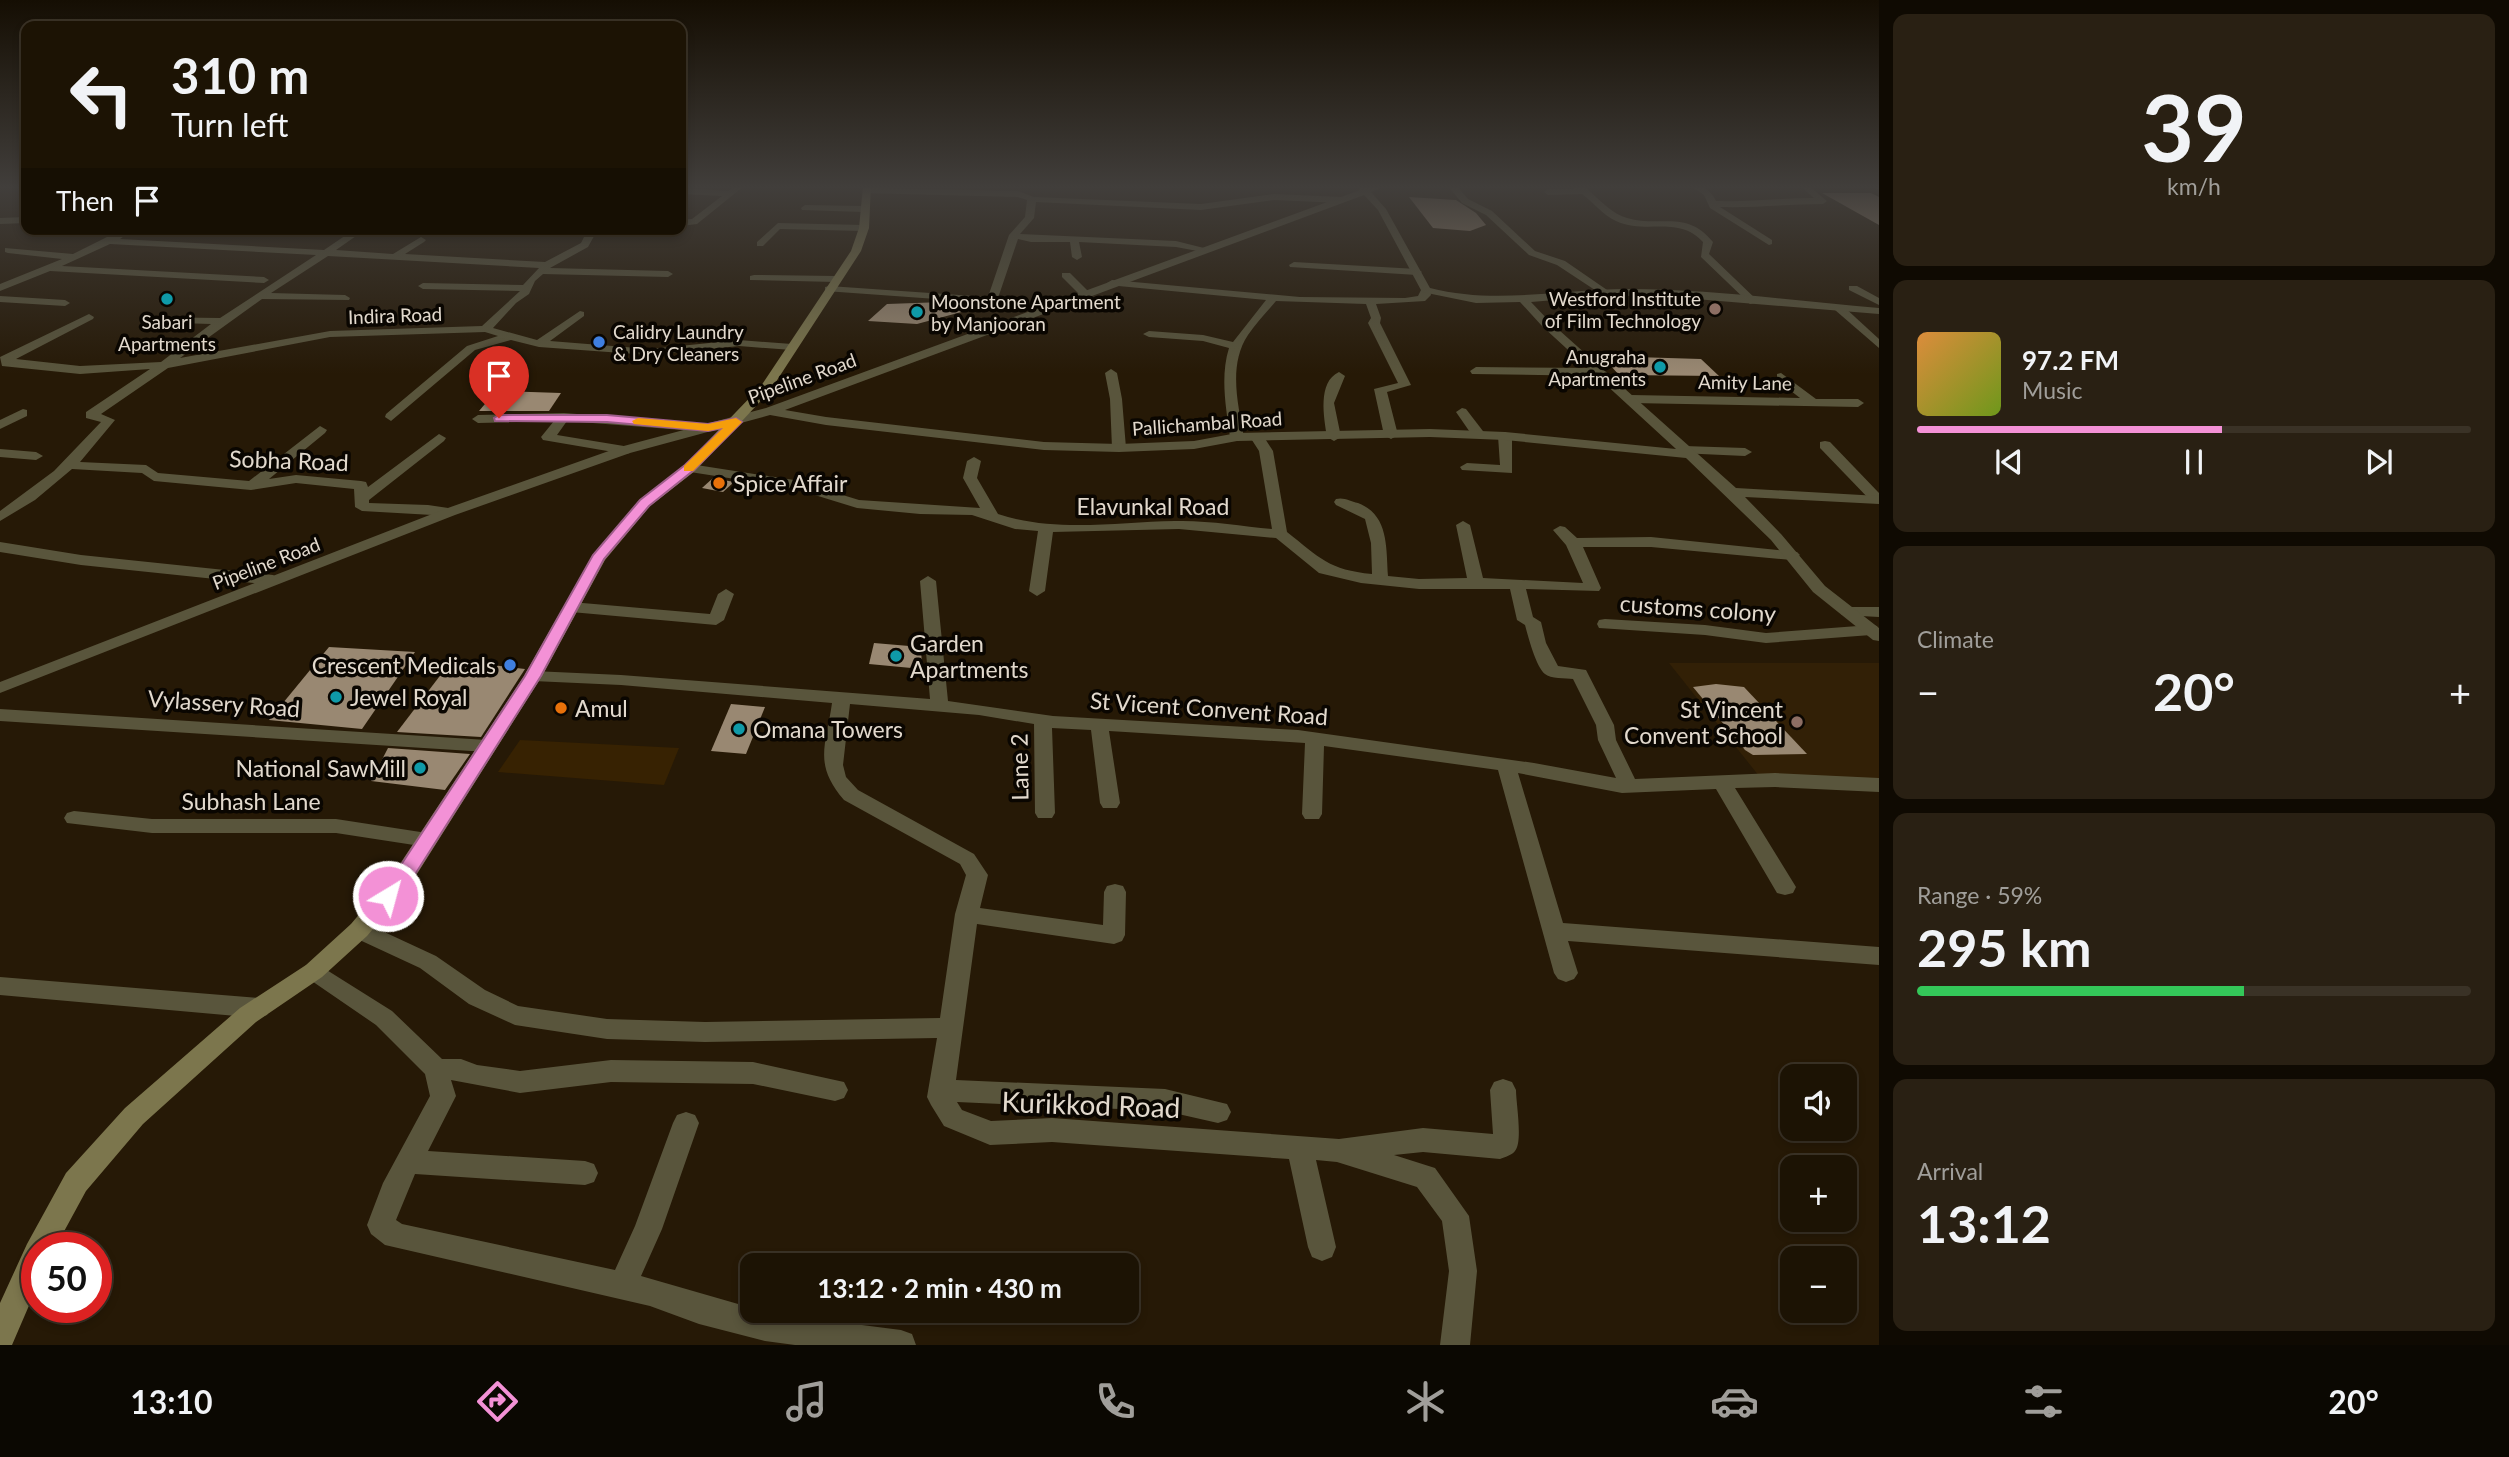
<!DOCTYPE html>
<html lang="en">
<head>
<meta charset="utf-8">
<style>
	:root { --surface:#1c1304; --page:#292013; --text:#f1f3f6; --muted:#a09e9a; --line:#3a3226; --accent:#f391d6 }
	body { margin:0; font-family:Lato,sans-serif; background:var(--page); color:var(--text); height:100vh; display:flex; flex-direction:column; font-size:26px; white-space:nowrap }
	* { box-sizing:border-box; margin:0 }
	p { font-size:23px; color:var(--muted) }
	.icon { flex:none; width:38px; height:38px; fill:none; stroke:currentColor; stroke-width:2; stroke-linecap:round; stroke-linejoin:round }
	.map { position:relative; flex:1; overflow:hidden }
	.sheet { display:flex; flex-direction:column; gap:14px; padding:14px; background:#0f0a02; width:630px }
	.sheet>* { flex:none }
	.hud { position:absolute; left:21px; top:21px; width:665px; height:214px; border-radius:14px; box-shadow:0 4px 10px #0003,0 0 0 2px var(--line); background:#1c1304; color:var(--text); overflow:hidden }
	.tools { position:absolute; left:1780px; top:1064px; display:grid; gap:14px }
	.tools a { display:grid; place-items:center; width:77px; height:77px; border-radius:14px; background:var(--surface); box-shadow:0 4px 10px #0003,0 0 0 2px var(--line); font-size:35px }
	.speed { position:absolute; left:21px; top:1232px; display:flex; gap:14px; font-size:35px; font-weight:700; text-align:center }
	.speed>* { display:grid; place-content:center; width:91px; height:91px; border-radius:50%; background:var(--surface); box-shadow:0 4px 10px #0003,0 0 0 2px var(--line); line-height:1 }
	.speed .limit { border:10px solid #d22; background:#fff; color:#111 }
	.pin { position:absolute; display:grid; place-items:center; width:60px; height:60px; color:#fff; margin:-72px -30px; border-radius:50% 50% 50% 0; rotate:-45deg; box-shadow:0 0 7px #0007 }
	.pin .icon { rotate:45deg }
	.me { position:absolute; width:77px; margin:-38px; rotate:37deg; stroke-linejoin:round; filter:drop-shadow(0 0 5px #0008) }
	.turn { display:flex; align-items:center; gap:24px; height:147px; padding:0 35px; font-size:32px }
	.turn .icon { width:91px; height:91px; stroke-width:2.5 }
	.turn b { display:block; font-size:49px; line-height:60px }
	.then { display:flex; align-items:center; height:66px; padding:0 35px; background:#0003; gap:14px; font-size:26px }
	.big { font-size:52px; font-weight:700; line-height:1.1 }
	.sheet .widget { flex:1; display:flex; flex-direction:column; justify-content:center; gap:10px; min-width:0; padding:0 24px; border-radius:14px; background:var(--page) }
	.sheet .dial { align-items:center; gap:0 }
	.dial b { font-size:91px; line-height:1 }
	.song { display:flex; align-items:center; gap:21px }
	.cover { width:84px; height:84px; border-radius:10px; background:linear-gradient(135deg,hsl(30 70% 55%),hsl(80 70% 35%)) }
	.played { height:7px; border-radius:4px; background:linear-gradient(90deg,var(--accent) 55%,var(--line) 55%) }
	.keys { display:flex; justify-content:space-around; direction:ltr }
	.heat { display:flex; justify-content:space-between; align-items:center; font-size:38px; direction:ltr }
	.charge { height:10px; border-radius:5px; background:linear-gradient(90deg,#34c759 59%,var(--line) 0) }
	.trip { position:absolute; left:740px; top:1253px; width:399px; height:70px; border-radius:14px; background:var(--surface); box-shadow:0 4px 10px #0003,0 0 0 2px var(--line); font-weight:700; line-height:70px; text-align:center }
	.tab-bar { display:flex; height:112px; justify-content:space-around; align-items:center; background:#0b0802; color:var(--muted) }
	.tab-bar .icon { width:49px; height:49px }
	.tab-bar .current { color:var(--accent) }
	.tab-bar b { font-size:32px; color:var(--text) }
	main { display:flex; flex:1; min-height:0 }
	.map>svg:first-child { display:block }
</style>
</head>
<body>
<main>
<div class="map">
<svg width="1879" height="1345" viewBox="0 0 1879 1345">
	<rect width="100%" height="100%" fill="#261906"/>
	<polygon fill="#322006" points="1669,663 1879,663 1879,783 1763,781"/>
	<polygon fill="#372202" points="520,740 679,748 664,785 498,772"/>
	<g fill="#998872">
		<polygon points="1822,193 1871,193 1879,197 1879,225"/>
		<polygon points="1409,197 1456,200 1476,213 1486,225 1470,231 1433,228"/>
		<polygon points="943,302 980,305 980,307 917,324 868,321 887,304"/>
		<polygon points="1602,356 1701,359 1719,376 1619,375"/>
		<polygon points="496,391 561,393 549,411 479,411"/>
		<polygon points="713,478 734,482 723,492 702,488"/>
		<polygon points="874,643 921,647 922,669 869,664"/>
		<polygon points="329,647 415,652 362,729 269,720"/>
		<polygon points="452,660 525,669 481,737 397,732"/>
		<polygon points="1716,684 1744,687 1807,754 1753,755 1745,750 1693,687"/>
		<polygon points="731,704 765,707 746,754 711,751"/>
		<polygon points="388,748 470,754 445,790 371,781"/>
	</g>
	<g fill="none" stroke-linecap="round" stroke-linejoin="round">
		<g fill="#59553c" fill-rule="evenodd">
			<polygon points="735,186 744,186 697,224 681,226 681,220 692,219 722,196 681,194 681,188 728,191"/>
			<polygon points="1448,186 1457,186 1468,199 1492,211 1535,251 1565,261 1610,292 1601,294 1557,265 1529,255 1486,215 1462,203"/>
			<path d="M1571,186H1581L1587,189C1599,199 1612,214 1627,218C1660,228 1686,209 1713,242L1709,254L1759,302L1750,304L1701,257L1703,242C1678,215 1646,235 1616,221C1603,215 1593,202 1582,194L1548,195L1544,192L1548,189H1574Z"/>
			<path d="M1691,186C1703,185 1711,190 1716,201C1749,202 1781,198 1814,198L1800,186H1809L1827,201L1823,204C1788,204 1755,208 1720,207L1772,240V244L1769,245L1710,208L1704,195Z"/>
			<polygon points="1872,186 1879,186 1879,189 1873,188"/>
			<polygon points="866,188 1018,191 1034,197 1201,204 1274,194 1342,197 1346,200 1342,203 1274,200 1201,210 1036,202 1034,218 1020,234 1176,241 1208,249 1203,252 1176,247 1079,242 1082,257 1077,260 1072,257 1070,242 1031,242 1018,239 998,298 1046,308 1046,312 1042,313 992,303 825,291 825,287 829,286 988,297 1009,235 1025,217 1027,200 1018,197 863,193"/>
			<polygon points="805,205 864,206 868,209 864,212 802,210 801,208"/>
			<polygon points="26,217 26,223 0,224 0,218"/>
			<polygon points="778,223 864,225 869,228 864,231 780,229 763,246 757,246 757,242"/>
			<path d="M123,229H134L120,239L324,250L355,229H366L336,250L393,254L421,237L426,240L424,242L405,254L545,262L581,243L588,229H598L588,247L550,268L668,271L673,274L668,277L543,274L535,281L529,294L516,303L493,328L537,340L580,311L584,312V316L550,341L650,349L739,340L792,344L798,347L792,350L739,346L650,355L539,347L511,340L475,350L391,421L385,417L386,414L467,346L498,336L485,332L330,337L168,368L101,414L115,420L80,462L146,465L158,473L249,481L320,426L327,430L325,433L269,479L296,475L361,481L366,482L368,487L439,434L446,438L444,441L369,500V503L428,505L455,509L457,512L450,516L362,511L355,507L354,489L296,483L251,490L154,481L142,473L72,469L35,500L0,521V511L54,471L101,422L86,418V412L150,369L80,374L2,366L0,357L89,314L94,317L93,319L16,359L80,366L161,362L211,324L146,322L141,319L142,317L220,318L316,255L110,244L62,266L264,277L269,280L264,283L50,271L0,291V284L62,259L8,253L5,252V248L73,254ZM328,256L539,268L523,285L423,283L418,286L423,289L520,291L482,326L330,331L180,358L262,299L349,300L350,298L345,295L271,293Z"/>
			<polygon points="456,229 466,229 459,234 456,233"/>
			<polygon points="1294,262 1417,269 1422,272 1417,275 1290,267 1289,265"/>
			<polygon points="1062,273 1070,273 1089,292 1089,296 1081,296 1062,277"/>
			<polygon points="754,275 836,276 841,279 836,282 750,280 750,276"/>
			<path d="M1112,280L1300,297L1405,298L1418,296L1422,288H1430L1431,295L1425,301L1376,304L1381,318L1380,323L1411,385L1387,392L1398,435L1391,439L1384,435L1374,389L1398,383L1368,323L1371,318L1366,304L1276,301C1267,312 1256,323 1248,335C1228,365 1238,404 1244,437L1237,441L1230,437C1226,407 1220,377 1229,348L1203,341L1149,337L1143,334L1149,331L1203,335L1233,342L1266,300L1108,285L1107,283Z"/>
			<polygon points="1849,286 1857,286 1879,298 1879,305 1849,290"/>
			<polygon points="0,296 65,300 70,303 65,306 0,302"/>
			<polygon points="1835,306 1843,306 1879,339 1879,348 1835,310"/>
			<polygon points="1476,367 1599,368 1605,372 1599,376 1472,374 1470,371"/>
			<polygon points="1111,369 1117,373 1122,399 1126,448 1119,452 1112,448 1110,399 1105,373"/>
			<path d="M1339,372L1345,376L1334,403L1341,437L1334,441L1327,437C1324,418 1317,382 1339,372Z"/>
			<polygon points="1781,373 1816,399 1858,399 1864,403 1858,407 1631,403 1625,399 1631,395 1800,398 1777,380 1777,374"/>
			<polygon points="1462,408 1466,409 1486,435 1484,438 1474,438 1456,412"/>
			<polygon points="23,409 27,410 27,416 0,429 0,420"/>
			<polygon points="564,413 708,424 714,428 708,432 567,421 557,435 630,447 630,453 625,454 543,440 541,437 554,421 478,423 472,419 478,415"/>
			<polygon points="1505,432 1512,436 1512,473 1462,470 1460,467 1467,463 1500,465 1498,436"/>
			<path d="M1257,433L1262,434L1273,451L1287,532C1320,558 1329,570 1372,574L1371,543L1365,519L1336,505L1334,502L1336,499C1344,497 1350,501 1358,503C1389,515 1386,547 1388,576L1419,579L1467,578L1456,525L1463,521L1470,525L1483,578L1583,583L1566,545L1553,530L1560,526L1565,527L1577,538L1651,537L1797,552L1800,555L1792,560L1651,547H1583L1601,588L1599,591L1526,589L1533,617L1541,622L1546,643L1558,666L1586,670L1614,725L1616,740L1635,779L1775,773L1879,778V792L1775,787L1735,788L1796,887L1793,893L1785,895L1777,893L1716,789L1622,793L1518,773L1563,923L1879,947V965L1568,941L1578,973L1574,979L1566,982L1558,979L1554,973L1498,770L1324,746L1322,814L1319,819H1305L1302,814L1305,743L1109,731L1120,803L1117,808H1103L1100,803L1091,730L1052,728L1055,813L1052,818H1038L1035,813L1034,724L979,715L850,704L843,765L846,777L858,790L974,854L988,875L980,908L1103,925L1104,892L1107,886L1115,884L1123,886L1126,892L1125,935L1122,941L1114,944L977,924L956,1080L1165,1089L1227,1104L1231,1112L1227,1120L1218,1123L1165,1111L957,1102L962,1110L991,1121L1052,1118L1339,1139L1423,1128L1493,1134L1490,1090L1494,1082L1503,1079L1512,1082L1516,1090C1516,1103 1523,1142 1515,1151C1512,1155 1505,1157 1500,1159L1423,1152L1394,1155L1435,1168L1469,1216L1477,1271L1470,1345H1440L1449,1271L1442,1221L1417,1187L1337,1162L1316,1160L1336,1247L1332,1257L1322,1261L1312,1257L1308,1247L1289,1159L1052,1142L990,1145L944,1126L931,1105L927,1097L937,1038L705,1042L607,1039L515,1025L469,1004L420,968L351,936L348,930L351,924L359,921L367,924L436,956L485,990L518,1006L607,1019L705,1022L940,1018L955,914L966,875L960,864L844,800C813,764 826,746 832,703L621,685L533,681L524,676L533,671L621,675L930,699L920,581L928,576L936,581L948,701L1053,716L1298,730L1534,763L1616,778L1598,740L1596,725L1573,679C1566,678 1550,679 1545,674C1536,667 1528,636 1525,625L1517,620L1510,589H1419L1361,583L1319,573L1276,538L1179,529L1053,532L1045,591L1037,596L1029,591L1038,531L1015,529L972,515L920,514L857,508L792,488L690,472L683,468L690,464L794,480L859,500L980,508L963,478L967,461L974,457L981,461L977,478L998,514C1054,533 1118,522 1175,521C1207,520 1240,526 1272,529L1259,451L1250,437Z"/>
			<polygon points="1825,441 1830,442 1879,493 1879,503 1872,502 1820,448 1820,442"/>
			<polygon points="1684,446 1745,448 1752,452 1745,456 1679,453 1679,447"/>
			<polygon points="0,449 36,452 43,456 36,460 0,457"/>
			<polygon points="0,542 81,555 273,575 281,580 273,585 81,565 0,552"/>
			<polygon points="726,589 734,594 724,620 716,625 571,612 563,607 571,602 710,614 718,594"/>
			<polygon points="1848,607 1879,607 1879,617 1842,615 1840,612 1842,609"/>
			<polygon points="1605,619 1705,625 1766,633 1871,625 1877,626 1879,631 1871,635 1766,643 1705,635 1599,628 1597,624 1599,620"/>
			<polygon points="0,709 487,740 494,742 496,746 494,750 487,752 0,721"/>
			<polygon points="74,811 152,819 336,819 427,833 434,835 437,840 434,845 427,847 336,833 152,833 67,823 64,818 67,813"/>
			<polygon points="314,962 392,1011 442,1059 461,1059 477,1065 520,1071 611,1060 753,1062 844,1082 848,1090 844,1098 835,1101 753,1084 611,1082 520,1093 451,1080 456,1096 428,1151 585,1161 594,1164 598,1173 594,1182 585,1185 415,1174 396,1220 402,1224 615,1270 635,1226 673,1123 677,1115 686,1112 695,1115 699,1123 662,1229 641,1276 752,1308 752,1311 901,1330 912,1334 916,1345 795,1345 765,1341 699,1324 650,1306 385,1245 371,1234 367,1225 383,1183 430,1096 425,1074 376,1025 306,977 302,971 306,965"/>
			<polygon points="0,977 259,998 267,1001 271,1008 267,1015 259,1018 0,995"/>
		</g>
		<path fill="#59553c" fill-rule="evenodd" d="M1357,186H1384L1371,192L1386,209L1430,288C1496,305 1561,289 1627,289C1711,289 1795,301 1879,308V314L1659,296H1603L1531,302L1550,322L1736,488L1879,496V504L1745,497L1781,534L1825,586L1879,628V641L1873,640L1813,592L1771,540L1686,458L1505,440L1430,437L1237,441L1194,449L1119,452L1044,450L826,425L770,415L630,453L455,515L0,693V682L445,509L620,447L766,408L1360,190ZM1364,195L1378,210L1422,292L1476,303L1520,302L1542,326L1676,449L1505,432L1430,429L1237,433L1194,441L1119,444L1044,442L826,417L785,410Z"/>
		<polygon fill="#7c764d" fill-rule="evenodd" points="863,186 871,186 869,228 861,251 770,391 695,471 650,506 605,560 542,676 410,885 367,936 322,977 256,1022 143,1124 86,1191 55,1248 37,1248 37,1287 12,1345 0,1345 0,1303 27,1244 66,1173 125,1108 240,1008 306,965 351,924 394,873 524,676 593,555 640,500 685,465 761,386 851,251 859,228"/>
	</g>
	<linearGradient id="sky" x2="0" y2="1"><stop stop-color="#150e03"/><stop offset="0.5" stop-color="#413e3b"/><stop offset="1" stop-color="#413e3b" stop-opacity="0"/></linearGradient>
	<rect width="1879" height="374" fill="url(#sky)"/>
	<path fill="#f391d6" stroke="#9e5e8b" stroke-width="2" d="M499,415H607L708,424L736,418L742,422L694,470L649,506L604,559L541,676L409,884C401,894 395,906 381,901L378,896L395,874L525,676L593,555L640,500L685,465L723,428L708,431L607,422L495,421L494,418Z"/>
	<polygon fill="#f59e0b" points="638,418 708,424 736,418 742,422 693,471 684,471 684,466 723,428 708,431 634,424 632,421"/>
	<g fill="#0f9aa8" stroke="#0a0601" stroke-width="2.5">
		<circle cx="167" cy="299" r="7"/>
		<circle cx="917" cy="312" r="7"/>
		<circle cx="1660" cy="367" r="7"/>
		<circle cx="896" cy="656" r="7"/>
		<circle cx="336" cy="697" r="7"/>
		<circle cx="739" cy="729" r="7"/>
		<circle cx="420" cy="768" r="7"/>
	</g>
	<g fill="#8d6e63" stroke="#0a0601" stroke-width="2.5">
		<circle cx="1715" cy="309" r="7"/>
		<circle cx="1797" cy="722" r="7"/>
	</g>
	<g fill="#3f7fe0" stroke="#0a0601" stroke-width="2.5">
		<circle cx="599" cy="342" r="7"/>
		<circle cx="510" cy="665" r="7"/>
	</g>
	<g fill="#e8710a" stroke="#0a0601" stroke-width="2.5">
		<circle cx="719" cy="483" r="7"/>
		<circle cx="561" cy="708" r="7"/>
	</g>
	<g text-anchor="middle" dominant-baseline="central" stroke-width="7" stroke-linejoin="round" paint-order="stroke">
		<g font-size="19" fill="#e2d9cd" stroke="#0a0601" text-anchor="end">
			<text x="1701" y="298">Westford Institute<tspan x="1701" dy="22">of Film Technology</tspan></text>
			<text x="931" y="301" text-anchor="start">Moonstone Apartment<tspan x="931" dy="22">by Manjooran</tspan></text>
			<text x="167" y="321" text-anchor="middle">Sabari<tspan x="167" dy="22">Apartments</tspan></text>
			<text x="613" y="331" text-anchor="start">Calidry Laundry<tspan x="613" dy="22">&amp; Dry Cleaners</tspan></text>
			<text x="1646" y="356">Anugraha<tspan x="1646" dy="22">Apartments</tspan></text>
		</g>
		<g font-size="19" fill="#e2d9cd" stroke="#0a0601">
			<text transform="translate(395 315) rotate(-2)">Indira Road</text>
			<text transform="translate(802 378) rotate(-20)">Pipeline Road</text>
			<text transform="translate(1745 382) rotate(1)">Amity Lane</text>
			<text transform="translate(1207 423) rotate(-4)">Pallichambal Road</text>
			<text transform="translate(266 563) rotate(-21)">Pipeline Road</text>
		</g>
		<g font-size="23" fill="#e2d9cd" stroke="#0a0601">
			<text transform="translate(289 460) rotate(2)">Sobha Road</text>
			<text x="1153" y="506">Elavunkal Road</text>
			<text transform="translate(1698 608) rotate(4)">customs colony</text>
			<text transform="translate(224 703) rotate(4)">Vylassery Road</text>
			<text transform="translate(1209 708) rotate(4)">St Vicent Convent Road</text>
			<text transform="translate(1019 767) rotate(-91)">Lane 2</text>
			<text x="251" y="801">Subhash Lane</text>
		</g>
		<g font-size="23" fill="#e2d9cd" stroke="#0a0601" text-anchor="start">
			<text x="733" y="483">Spice Affair</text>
			<text x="910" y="643">Garden<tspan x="910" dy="26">Apartments</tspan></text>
			<text x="496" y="665" text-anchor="end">Crescent Medicals</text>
			<text x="350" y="697">Jewel Royal</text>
			<text x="575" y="708">Amul</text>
			<text x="1783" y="709" text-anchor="end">St Vincent<tspan x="1783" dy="26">Convent School</tspan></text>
			<text x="753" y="729">Omana Towers</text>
			<text x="406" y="768" text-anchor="end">National SawMill</text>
		</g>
		<g font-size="28" fill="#e2d9cd" stroke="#0a0601">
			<text transform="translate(1091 1104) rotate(2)">Kurikkod Road</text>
		</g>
	</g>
</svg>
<div class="tools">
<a><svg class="icon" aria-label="sound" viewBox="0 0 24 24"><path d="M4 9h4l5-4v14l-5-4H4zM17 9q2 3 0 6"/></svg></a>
<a>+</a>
<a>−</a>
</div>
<div class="speed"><div class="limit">50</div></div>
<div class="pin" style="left:499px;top:418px;background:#d93025"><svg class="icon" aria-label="arrive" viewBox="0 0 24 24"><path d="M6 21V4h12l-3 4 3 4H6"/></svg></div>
<svg class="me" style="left:388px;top:896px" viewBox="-20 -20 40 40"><circle r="17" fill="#f391d6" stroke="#fff" stroke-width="3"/><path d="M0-11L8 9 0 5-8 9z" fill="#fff"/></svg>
<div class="trip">13:12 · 2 min · 430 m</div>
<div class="hud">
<div class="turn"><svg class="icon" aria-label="left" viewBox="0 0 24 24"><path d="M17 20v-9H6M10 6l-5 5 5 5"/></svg><div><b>310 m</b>Turn left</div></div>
<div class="then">Then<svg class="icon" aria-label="arrive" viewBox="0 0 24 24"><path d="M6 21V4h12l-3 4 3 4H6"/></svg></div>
</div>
</div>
<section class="sheet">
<div class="widget dial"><b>39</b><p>km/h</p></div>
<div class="widget">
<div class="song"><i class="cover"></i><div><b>97.2 FM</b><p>Music</p></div></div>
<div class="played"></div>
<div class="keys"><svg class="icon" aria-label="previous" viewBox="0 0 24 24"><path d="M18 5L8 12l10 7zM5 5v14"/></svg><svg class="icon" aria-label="pause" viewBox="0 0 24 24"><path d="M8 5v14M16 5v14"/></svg><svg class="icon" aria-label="next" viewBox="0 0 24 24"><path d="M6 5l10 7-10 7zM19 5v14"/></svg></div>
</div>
<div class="widget"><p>Climate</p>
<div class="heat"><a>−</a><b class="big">20°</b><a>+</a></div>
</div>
<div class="widget"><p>Range · 59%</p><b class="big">295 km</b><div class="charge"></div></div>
<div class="widget"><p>Arrival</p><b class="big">13:12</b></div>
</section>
</main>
<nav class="tab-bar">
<b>13:10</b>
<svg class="icon current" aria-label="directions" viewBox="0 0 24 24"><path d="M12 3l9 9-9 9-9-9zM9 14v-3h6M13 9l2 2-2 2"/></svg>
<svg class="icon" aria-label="music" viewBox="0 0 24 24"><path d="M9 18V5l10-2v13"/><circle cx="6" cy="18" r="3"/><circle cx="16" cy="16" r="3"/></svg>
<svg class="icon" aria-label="phone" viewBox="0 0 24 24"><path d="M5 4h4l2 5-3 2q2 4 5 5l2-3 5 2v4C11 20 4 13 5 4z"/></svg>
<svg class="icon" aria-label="climate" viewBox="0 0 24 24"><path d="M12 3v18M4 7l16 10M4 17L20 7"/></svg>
<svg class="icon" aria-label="car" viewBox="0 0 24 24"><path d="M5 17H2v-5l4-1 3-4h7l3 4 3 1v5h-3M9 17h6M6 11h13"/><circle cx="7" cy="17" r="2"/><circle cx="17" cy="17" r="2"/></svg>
<svg class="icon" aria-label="filters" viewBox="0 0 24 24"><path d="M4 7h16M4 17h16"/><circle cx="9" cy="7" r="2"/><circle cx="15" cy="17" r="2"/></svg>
<b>20°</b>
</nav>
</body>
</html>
